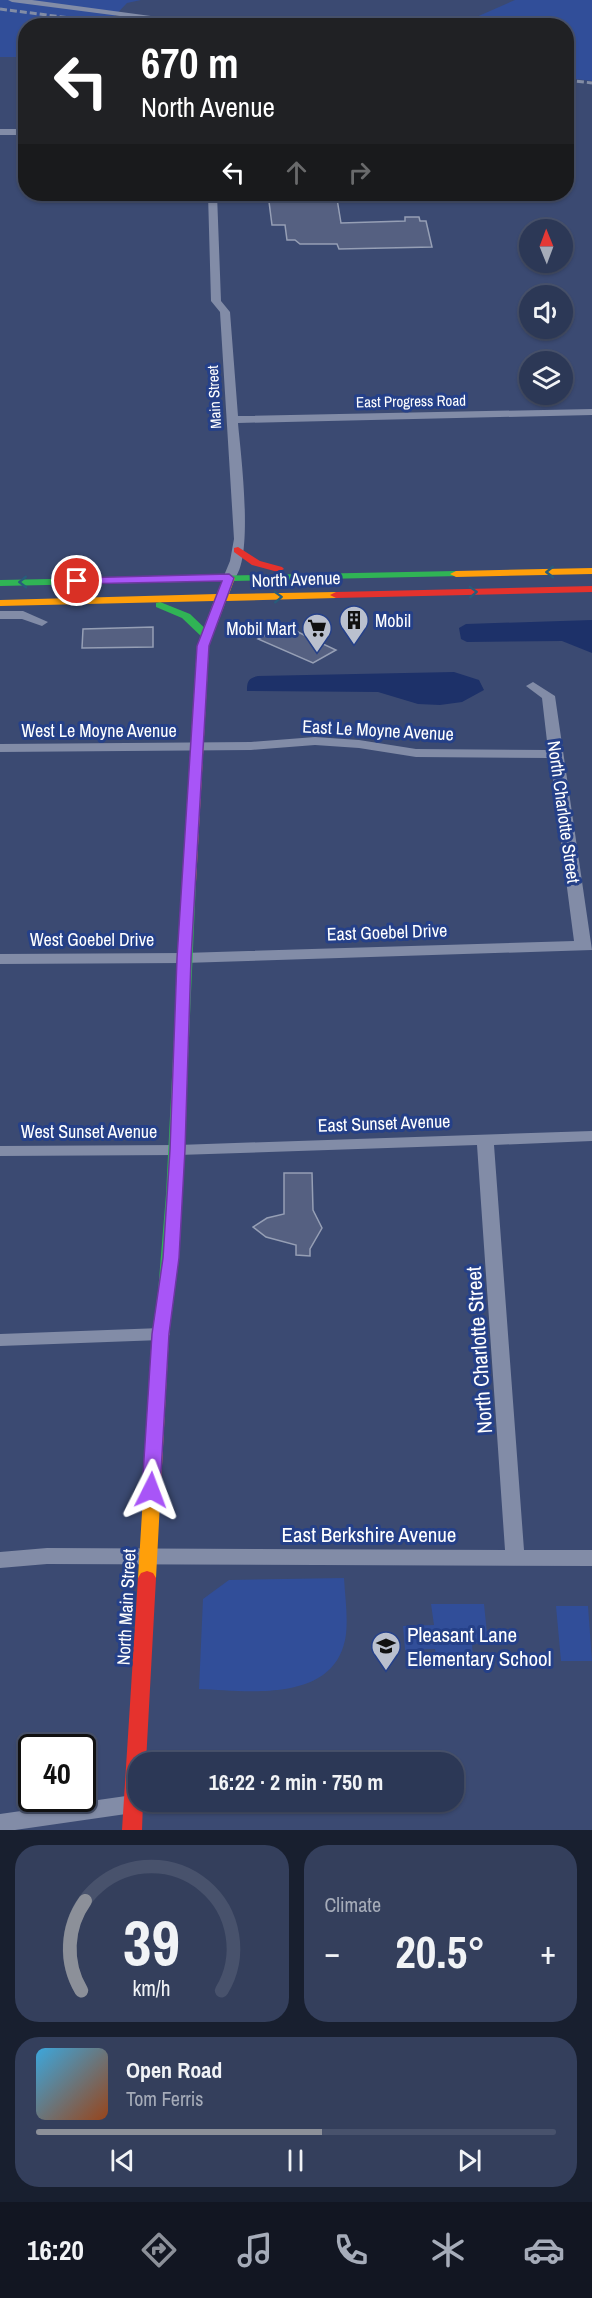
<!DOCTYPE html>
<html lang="en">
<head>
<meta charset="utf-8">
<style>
	:root { --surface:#2c3856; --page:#343f5c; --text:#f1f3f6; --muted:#a6acb9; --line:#48526c; --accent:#8c9099 }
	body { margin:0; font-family:"Archivo Narrow",sans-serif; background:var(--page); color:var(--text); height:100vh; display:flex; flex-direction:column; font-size:22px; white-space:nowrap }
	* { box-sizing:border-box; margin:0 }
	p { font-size:20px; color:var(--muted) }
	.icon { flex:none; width:33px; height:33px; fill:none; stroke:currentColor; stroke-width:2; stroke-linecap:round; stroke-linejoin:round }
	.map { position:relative; height:1830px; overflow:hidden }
	.side { display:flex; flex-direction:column; gap:15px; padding:15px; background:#181f2f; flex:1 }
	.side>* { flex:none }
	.guide { position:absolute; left:18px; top:18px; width:556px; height:183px; border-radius:24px; box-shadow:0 2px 4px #0004,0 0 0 2px var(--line); background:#202124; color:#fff; overflow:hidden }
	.needle { width:39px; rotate:359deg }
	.tools { position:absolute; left:519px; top:219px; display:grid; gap:12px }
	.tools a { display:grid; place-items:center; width:54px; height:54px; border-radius:50%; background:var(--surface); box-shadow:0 2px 4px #0004,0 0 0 2px var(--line); font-size:30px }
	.speed { position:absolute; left:18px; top:1734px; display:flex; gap:12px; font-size:30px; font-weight:700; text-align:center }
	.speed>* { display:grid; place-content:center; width:78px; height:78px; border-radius:50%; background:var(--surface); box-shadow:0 2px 4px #0004,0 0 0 2px var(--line); line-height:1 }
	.speed .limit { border:3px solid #111; border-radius:9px; background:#fff; color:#111 }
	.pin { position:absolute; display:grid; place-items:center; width:51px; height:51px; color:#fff; margin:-26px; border:3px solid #fff; border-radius:50%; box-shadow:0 2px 6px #0007 }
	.me { position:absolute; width:66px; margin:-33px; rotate:3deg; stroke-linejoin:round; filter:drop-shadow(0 0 4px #0008) }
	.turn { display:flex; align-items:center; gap:21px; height:126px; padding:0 24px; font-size:27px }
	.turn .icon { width:78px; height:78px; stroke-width:2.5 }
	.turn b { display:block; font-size:42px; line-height:51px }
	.lanes { display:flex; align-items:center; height:57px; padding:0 24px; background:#0003; justify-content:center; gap:30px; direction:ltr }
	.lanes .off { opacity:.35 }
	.big { font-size:45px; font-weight:700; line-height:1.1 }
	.side .card { flex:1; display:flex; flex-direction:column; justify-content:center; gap:9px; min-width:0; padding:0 21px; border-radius:24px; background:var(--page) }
	.side .dial { align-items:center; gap:0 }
	.dial svg { height:156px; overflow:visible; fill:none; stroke:var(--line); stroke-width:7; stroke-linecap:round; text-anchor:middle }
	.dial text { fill:var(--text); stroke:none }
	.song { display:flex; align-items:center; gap:18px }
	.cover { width:72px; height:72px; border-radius:9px; background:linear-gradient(135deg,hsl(200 70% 55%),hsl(20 70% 35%)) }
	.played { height:6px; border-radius:3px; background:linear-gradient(90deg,var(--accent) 55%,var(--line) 55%) }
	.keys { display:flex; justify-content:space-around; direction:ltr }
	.heat { display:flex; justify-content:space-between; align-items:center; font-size:33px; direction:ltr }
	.side .tiles { flex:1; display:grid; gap:15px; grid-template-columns:1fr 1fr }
	.card:last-child { grid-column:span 2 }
	.trip { position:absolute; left:128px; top:1752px; width:336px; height:60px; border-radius:24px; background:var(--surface); box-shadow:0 2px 4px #0004,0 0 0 2px var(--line); font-weight:700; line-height:60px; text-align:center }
	.tabs { display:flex; height:96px; justify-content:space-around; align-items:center; background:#121622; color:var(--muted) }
	.tabs .icon { width:42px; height:42px }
	.tabs .active { color:var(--accent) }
	.tabs b { font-size:27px; color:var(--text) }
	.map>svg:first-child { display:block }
</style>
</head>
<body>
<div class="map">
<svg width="592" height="1830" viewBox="0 0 592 1830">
	<rect width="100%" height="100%" fill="#3b4a72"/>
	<g fill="#314e99">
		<polygon points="0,0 141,0 127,3 106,25 26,26 25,57 0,57"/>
		<polygon points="515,0 592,0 592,81 567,78 567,26 458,25"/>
		<path d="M344,1578C345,1596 348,1616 346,1634C337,1704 249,1691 199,1689L203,1599L229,1580Z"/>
		<polygon points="431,1604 484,1604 488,1643 472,1644 473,1659 437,1659 435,1649 405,1650 403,1626 434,1625"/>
		<polygon points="556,1606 588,1606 592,1661 561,1661"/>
	</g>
	<g fill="#1d3169">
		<polygon points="592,620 592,653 562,641 467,642 461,639 459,628 466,624"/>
		<path d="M454,672L479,680L484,690L462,702L440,705L418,704L378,692L247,691C247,682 248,678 258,676Z"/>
	</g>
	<g fill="#556081" stroke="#969fb5" stroke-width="1.5">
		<polygon points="268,194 331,194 332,199 337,199 341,223 405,221 405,217 419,217 420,221 426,221 432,247 339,249 337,244 300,244 295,240 287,240 285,225 272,225"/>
		<polygon points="284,625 306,636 336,650 313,663 258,639"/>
		<polygon points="153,627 153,647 82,648 83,629"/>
		<polygon points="284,1173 312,1173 313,1210 322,1228 310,1249 310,1256 296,1255 296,1245 266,1237 253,1227 267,1218 284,1214"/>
	</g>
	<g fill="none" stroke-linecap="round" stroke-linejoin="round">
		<g fill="#828ca7" fill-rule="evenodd">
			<polygon points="8,0 32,0 225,26 197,26 12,2"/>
			<rect x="0" y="129" width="26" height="6"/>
			<path d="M208,194H217L221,301L230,312L238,416L592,409V415L238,423C240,448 257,574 229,582L225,581L223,578L230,561L234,539L220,312L211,301Z"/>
			<polygon points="0,611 23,611 48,622 42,626 22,619 0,619"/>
			<polygon points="533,682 555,696 592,950 184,963 0,964 0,954 184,953 574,941 550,758 416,757 359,748 315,745 251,750 0,752 0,744 251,742 315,737 359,740 416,749 548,750 542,698 526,686"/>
			<polygon points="592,1131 592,1141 494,1145 524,1550 592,1550 592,1566 47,1564 0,1568 0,1552 47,1548 505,1550 477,1145 178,1155 0,1156 0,1146 178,1145"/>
			<polygon points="161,1328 167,1329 170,1334 167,1339 161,1340 0,1346 0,1334"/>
			<polygon points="133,1795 138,1797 138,1802 143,1802 144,1804 141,1810 133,1813 15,1830 0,1830 0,1814"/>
		</g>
		<g fill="#30b455" fill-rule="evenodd">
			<polygon points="456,571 460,572 460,576 0,586 0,580"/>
			<polygon points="160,602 190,614 213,636 211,638 203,638 182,618 156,607 156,603"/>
			<polygon points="189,878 196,882 182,1194 174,1292 172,1296 160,1296 158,1292 166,1194 182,882"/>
		</g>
		<g fill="#ff9f0a" fill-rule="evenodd">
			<polygon points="592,568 592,574 456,577 450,574 456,571"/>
			<polygon points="229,575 235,578 229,594 336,592 342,595 336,598 226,601 209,646 196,882 189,886 182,882 197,646 214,601 0,606 0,600 217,594 223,578"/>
			<polygon points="166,1286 172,1288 174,1292 169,1334 156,1578 153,1583 147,1585 141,1583 138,1578 153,1334 158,1292 160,1288"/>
		</g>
		<g fill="#e5322d" fill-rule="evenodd">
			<polygon points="238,547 260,561 282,567 284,569 278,572 252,565 234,552 234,548"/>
			<polygon points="592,586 592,592 336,598 330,595 336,592"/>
			<polygon points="147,1571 153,1573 156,1578 146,1762 138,1762 138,1802 143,1802 142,1830 122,1830 138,1578 141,1573"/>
		</g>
		<g stroke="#828ca5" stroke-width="3" stroke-dasharray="7 3" stroke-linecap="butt">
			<polyline points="0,9 132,26"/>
			<polyline points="567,80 592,83"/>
		</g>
	</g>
	<defs><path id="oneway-chevron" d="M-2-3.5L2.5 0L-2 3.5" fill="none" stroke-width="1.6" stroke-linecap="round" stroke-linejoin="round" transform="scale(1.5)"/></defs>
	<g stroke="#285d7b">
		<use href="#oneway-chevron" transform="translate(550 572) rotate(179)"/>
		<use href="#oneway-chevron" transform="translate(23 582) rotate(179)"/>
		<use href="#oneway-chevron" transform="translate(473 592) rotate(-2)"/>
		<use href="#oneway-chevron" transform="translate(278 597) rotate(-2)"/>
	</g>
	<polygon fill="#a855f7" stroke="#6d37a1" stroke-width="1.5" points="229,574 234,578 209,646 191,958 185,1150 179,1258 169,1334 160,1490 157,1495 151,1497 145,1495 142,1490 152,1334 163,1258 170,1150 177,958 197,646 222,581 77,584 72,581 77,578"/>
	<defs>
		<g id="building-pin" transform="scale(1.5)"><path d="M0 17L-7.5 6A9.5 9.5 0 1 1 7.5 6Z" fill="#bac0ce" stroke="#254088"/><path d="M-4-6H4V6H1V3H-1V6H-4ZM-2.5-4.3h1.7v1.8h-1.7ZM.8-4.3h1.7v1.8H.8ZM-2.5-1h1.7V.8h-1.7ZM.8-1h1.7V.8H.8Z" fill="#111"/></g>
		<g id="supermarket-pin" transform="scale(1.5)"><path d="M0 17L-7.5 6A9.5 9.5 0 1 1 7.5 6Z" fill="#bac0ce" stroke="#254088"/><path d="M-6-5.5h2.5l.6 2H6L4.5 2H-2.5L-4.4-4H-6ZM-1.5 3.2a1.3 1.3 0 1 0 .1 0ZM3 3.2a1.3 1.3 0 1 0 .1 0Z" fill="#111"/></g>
		<g id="school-pin" transform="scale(1.5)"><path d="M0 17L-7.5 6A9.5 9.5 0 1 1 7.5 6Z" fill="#bac0ce" stroke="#254088"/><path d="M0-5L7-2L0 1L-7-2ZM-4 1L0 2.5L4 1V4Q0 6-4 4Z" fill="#111"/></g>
	</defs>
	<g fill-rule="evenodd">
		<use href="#building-pin" x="354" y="620"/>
		<use href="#supermarket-pin" x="317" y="628"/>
		<use href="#school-pin" x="386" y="1646"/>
	</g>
	<g text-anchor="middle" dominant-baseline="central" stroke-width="6" stroke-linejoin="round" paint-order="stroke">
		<g font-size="15" fill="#fff" stroke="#254088">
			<text transform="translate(214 397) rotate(-93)">Main Street</text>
			<text transform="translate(411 401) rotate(-1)">East Progress Road</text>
		</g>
		<g font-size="18" fill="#fff" stroke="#254088">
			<text transform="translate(296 579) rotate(-2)">North Avenue</text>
			<text x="99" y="730">West Le Moyne Avenue</text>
			<text transform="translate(378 730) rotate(3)">East Le Moyne Avenue</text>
			<text transform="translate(564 812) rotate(82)">North Charlotte Street</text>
			<text transform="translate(387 932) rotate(-2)">East Goebel Drive</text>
			<text x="92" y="939">West Goebel Drive</text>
			<text transform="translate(384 1123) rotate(-2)">East Sunset Avenue</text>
			<text x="89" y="1131">West Sunset Avenue</text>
			<text transform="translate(126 1607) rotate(-87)">North Main Street</text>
		</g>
		<g font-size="18" fill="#fff" stroke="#254088" text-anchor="start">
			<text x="375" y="620">Mobil</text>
			<text x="296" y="628" text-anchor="end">Mobil Mart</text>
		</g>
		<g font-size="21" fill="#fff" stroke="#254088">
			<text transform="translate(479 1350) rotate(-94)">North Charlotte Street</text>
			<text x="369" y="1534">East Berkshire Avenue</text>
		</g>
		<g font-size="21" fill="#fff" stroke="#254088" text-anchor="start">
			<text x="407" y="1634">Pleasant Lane<tspan x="407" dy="24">Elementary School</tspan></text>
		</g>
	</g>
</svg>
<div class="tools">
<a><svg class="needle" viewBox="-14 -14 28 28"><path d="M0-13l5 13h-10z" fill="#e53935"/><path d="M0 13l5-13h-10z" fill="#a6acb9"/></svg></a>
<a><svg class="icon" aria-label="sound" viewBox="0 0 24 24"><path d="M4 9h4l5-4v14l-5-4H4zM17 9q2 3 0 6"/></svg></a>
<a><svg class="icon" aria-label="layers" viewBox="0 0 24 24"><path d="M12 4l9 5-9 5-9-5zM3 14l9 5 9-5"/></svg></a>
</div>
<div class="speed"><div class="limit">40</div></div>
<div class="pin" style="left:77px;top:581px;background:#d93025"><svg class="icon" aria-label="arrive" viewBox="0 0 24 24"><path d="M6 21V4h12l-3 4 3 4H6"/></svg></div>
<svg class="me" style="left:151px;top:1490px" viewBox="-20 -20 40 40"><path d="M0-17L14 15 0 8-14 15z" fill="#a855f7" stroke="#fff" stroke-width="4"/></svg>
<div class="trip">16:22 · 2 min · 750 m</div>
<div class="guide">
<div class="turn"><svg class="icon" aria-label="left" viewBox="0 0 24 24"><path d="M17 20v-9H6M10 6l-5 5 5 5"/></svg><div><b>670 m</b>North Avenue</div></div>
<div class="lanes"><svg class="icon" aria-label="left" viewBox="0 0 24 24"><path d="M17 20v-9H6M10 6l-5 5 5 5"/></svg><svg class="icon off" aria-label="ahead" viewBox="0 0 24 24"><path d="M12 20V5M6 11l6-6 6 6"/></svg><svg class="icon off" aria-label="right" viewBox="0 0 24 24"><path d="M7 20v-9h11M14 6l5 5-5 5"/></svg></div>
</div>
</div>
<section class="side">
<div class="tiles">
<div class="card dial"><svg viewBox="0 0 100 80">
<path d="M14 69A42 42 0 1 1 86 69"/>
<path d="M14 69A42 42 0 0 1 16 23" stroke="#8c9099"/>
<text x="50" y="56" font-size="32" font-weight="700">39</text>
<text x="50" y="72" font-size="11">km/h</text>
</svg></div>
<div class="card"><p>Climate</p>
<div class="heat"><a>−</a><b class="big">20.5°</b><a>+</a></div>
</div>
<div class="card">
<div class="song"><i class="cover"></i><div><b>Open Road</b><p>Tom Ferris</p></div></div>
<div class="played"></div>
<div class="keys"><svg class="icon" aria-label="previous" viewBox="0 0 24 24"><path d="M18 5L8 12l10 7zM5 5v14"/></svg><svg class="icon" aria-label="pause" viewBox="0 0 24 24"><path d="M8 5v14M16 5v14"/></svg><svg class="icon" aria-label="next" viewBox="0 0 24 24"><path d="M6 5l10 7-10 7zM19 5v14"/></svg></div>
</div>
</div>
</section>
<nav class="tabs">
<b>16:20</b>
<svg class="icon active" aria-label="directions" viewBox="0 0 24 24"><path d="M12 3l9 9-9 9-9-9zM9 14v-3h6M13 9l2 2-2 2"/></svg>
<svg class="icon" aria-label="music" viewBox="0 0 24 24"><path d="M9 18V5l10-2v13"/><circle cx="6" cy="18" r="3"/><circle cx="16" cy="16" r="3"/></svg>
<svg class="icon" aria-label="phone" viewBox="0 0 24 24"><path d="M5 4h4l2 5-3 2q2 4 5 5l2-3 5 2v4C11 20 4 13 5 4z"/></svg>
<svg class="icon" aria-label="climate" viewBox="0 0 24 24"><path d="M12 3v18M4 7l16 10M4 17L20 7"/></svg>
<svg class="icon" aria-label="car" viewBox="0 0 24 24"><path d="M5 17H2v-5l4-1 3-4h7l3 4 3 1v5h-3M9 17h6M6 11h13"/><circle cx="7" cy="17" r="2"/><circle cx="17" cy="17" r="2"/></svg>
</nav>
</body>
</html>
